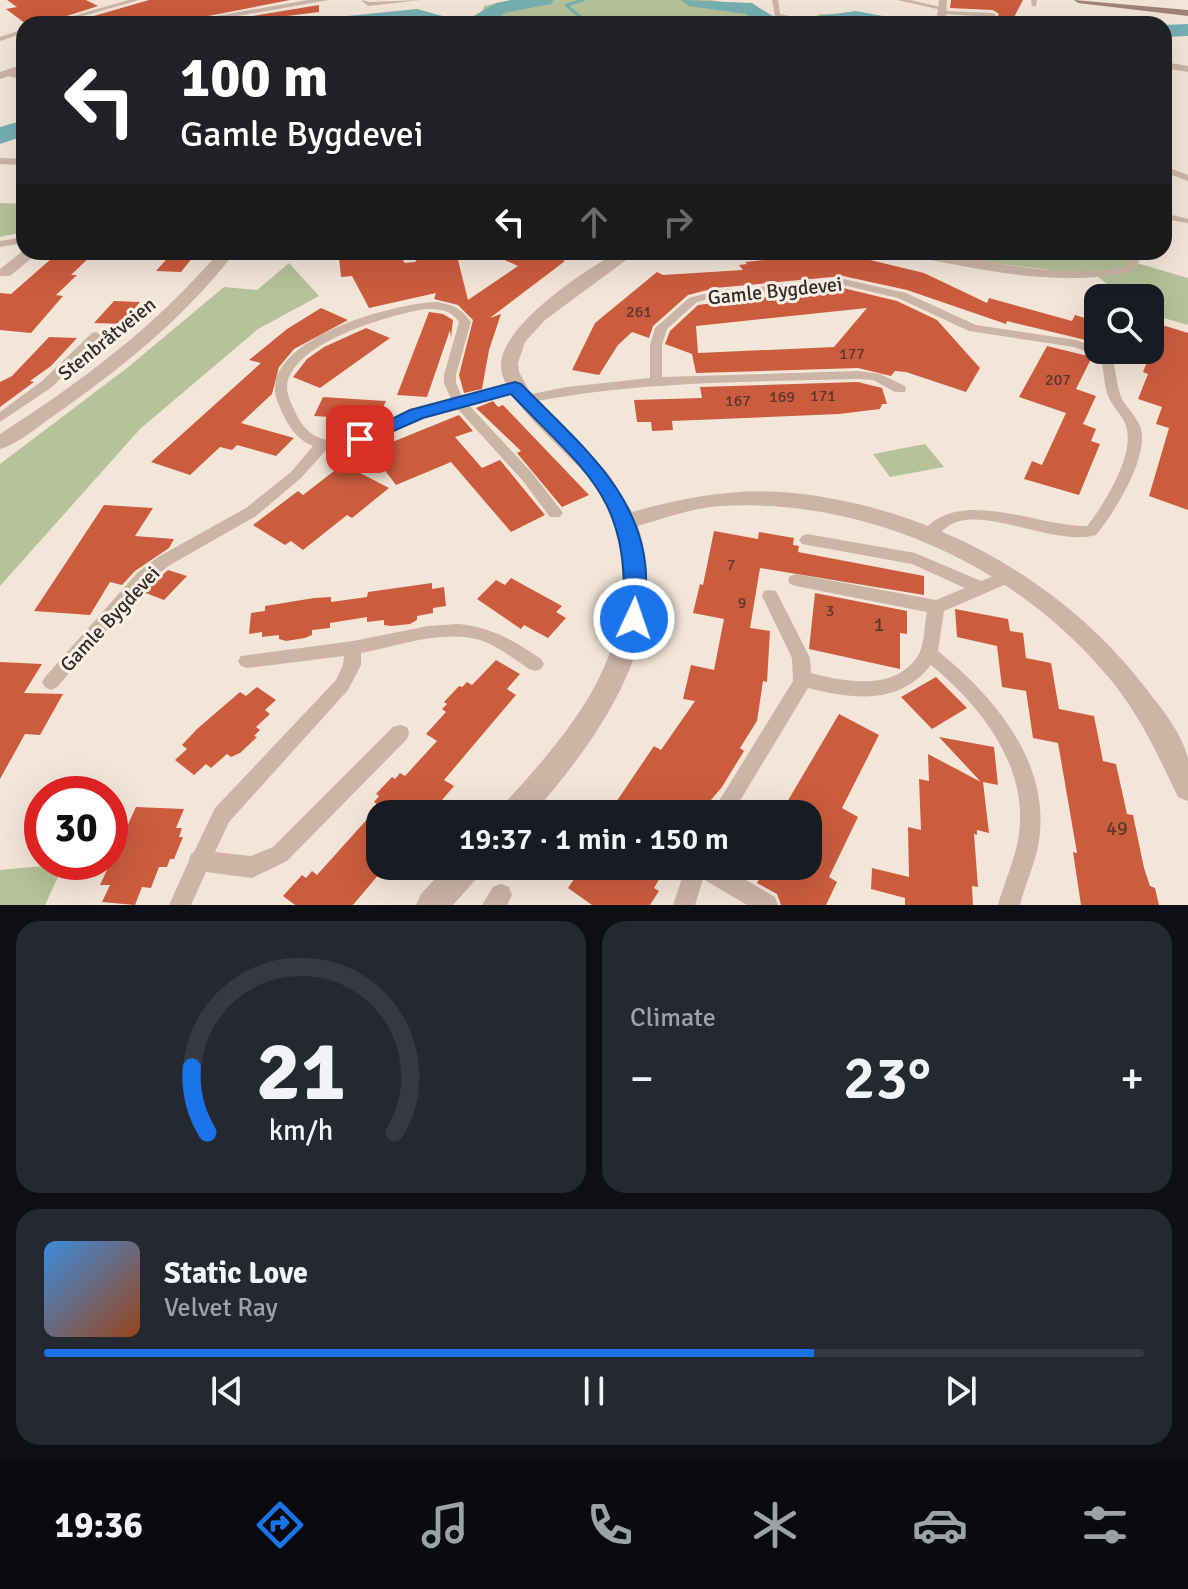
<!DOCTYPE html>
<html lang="en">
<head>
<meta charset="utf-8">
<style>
	:root { --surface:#171b24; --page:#242831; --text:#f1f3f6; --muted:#9ea1a6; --line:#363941; --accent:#1a73e8 }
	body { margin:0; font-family:Signika,sans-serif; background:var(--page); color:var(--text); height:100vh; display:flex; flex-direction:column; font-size:30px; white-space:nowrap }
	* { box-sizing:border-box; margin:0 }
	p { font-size:26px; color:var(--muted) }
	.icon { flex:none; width:44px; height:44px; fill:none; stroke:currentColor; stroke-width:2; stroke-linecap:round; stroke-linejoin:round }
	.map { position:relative; height:905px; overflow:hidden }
	.side { display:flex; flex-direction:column; gap:16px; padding:16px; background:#0d0f14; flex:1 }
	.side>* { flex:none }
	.top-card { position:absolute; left:16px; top:16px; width:1156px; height:244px; border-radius:24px; box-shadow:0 8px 32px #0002; background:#202124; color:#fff; overflow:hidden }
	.buttons { position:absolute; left:1084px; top:284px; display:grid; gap:16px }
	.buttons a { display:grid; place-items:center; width:80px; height:80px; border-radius:16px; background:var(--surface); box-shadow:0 8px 32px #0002; font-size:40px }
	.speed { position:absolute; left:24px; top:776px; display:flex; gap:16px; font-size:40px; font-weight:700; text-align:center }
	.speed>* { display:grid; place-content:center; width:104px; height:104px; border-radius:50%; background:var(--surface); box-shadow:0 8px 32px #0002; line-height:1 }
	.speed .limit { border:12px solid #d22; background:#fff; color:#111 }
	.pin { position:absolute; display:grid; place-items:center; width:68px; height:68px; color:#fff; margin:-34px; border-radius:16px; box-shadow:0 4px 12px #0006 }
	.me { position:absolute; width:88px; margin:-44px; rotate:3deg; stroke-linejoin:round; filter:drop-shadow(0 0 6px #0008) }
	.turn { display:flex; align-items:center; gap:28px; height:168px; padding:0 32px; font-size:36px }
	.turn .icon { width:104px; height:104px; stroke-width:2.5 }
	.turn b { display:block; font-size:56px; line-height:68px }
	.lanes { display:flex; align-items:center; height:76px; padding:0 32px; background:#0003; justify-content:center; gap:40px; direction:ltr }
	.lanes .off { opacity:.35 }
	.big { font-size:60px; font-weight:600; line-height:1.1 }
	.side .tile { flex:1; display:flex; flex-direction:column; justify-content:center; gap:12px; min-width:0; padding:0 28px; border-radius:24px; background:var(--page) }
	.side .dial { align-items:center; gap:0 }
	.dial svg { height:208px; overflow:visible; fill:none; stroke:var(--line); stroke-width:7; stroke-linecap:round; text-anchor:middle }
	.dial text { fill:var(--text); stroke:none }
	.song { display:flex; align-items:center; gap:24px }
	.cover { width:96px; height:96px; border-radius:12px; background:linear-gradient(135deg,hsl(210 70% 55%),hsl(20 70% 35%)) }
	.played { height:8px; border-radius:4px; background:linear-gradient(90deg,var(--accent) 70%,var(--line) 70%) }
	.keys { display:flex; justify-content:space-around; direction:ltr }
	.heat { display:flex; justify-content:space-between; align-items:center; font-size:44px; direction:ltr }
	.side .tiles { flex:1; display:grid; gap:16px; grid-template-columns:1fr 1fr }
	.tile:last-child { grid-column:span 2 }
	.trip { position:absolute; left:366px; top:800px; width:456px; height:80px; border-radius:24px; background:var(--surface); box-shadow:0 8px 32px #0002; font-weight:600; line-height:80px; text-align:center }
	.tab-bar { display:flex; height:128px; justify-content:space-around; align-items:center; background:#090b0e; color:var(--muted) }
	.tab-bar .icon { width:56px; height:56px }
	.tab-bar .on { color:var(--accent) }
	.tab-bar b { font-size:36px; color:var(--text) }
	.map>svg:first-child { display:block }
</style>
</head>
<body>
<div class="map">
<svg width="1188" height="905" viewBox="0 0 1188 905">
	<rect width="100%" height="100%" fill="#f3e6d9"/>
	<g fill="#b6c299">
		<polygon points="512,0 712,0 760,9 782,20 801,22 821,14 865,15 894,24 451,24 482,13 484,6"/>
		<polygon points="0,203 24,204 24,232 0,237"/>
		<polygon points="909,252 1099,252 1188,278 1188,325 1150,314 1150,298 1124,298 1097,276"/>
		<polygon points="289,263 319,296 258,329 140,429 0,586 0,464 127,368 224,287 257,290"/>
		<polygon points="925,444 944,467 890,477 873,454"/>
		<polygon points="64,864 45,905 0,905 0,870"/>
	</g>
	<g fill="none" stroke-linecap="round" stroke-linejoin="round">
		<polyline stroke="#77b0b1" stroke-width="3" points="583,0 566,5 589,24"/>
		<g fill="#77b0b1" fill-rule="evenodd">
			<polygon points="511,0 554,0 551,4 508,12 485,24 460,24 496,3"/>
			<polygon points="680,0 752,3 784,24 758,24 746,14 689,6"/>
			<polygon points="417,9 457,20 460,24 416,21 317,24 327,18"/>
			<polygon points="856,11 904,20 907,24 805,24 818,16"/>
			<polygon points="1188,24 1188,36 1164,37 1164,25"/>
			<polygon points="24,120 24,136 0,144 0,127"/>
		</g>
	</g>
	<g fill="#cc5c3e" fill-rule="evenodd">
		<polygon points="7,0 86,0 98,6 42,24 26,24 6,9 17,7"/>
		<polygon points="149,0 290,0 167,24 66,24"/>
		<polygon points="951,0 1023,0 1013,19 997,18 999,14 993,10 950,8"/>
		<polygon points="319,5 319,12 255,20 253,16"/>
		<polygon points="59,252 95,252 71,275 77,275 56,295 63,296 31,333 0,330 0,293 11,294"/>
		<polygon points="173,252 197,252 181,272 156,271"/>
		<polygon points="378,252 406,252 401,258 405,263 415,262 424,252 456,252 468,300 518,266 487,252 569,252 560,259 565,261 490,318 501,314 489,350 482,389 464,393 459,375 473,320 458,305 434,299 436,293 369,308 352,276 341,277 339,257"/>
		<polygon points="837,252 924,273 987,303 989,298 1072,321 1075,315 1098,322 1098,343 1007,321 1006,324 907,290 843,276 715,288 688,295 653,326 649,338 632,332 618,345 599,375 572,370 595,323 657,272 663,275 743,270 739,265 747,264 745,262"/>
		<path d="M843,288L897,301L937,320L980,368L966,392L906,372L895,371L891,376L858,368L696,373L692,354L665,344L670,331L698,305ZM867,308L834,347L698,353L696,326Z"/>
		<polygon points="114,301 140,302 122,324 94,323"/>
		<polygon points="321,308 348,320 294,349 279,367 272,394 241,423 294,438 276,456 237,445 232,450 220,447 190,475 151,462 261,363 249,360 287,329"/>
		<polygon points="429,312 443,314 453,320 451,338 450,330 427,397 397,395"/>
		<polygon points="1162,325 1188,333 1188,510 1149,496 1169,428 1156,424 1162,407 1138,399 1148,374 1143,372 1150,354 1150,333 1158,335"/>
		<polygon points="366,328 390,338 320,388 293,377 307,359 324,347"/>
		<polygon points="49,337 77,338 51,366 30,381 34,382 0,407 0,382 12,376"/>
		<polygon points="1047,346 1092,357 1076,389 1096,396 1083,424 1096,429 1091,441 1100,444 1079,495 1024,479 1032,461 1042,465 1066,413 1019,397"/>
		<polygon points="858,382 882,388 887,404 882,404 880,409 839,414 672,421 673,430 652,431 651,422 637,422 634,400 702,398 700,387"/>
		<polygon points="323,397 369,400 386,401 377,420 314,416"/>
		<polygon points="493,401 498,407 503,405 589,495 562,507 517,453 521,451 476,408"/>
		<polygon points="459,415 473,431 455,437 482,468 500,460 545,515 511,532 451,462 396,485 370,451"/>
		<polygon points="343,464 389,488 352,518 347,515 303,550 291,541 285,545 253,525 298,491 303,495"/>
		<polygon points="104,505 153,508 135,536 174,539 169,548 135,571 122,585 110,582 90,615 34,611"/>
		<polygon points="714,531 758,539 759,532 794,538 793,545 799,546 798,552 924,576 924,595 760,568 750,628 770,631 767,682 763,681 757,721 740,748 744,751 722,787 699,814 608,814 654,746 661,750 695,701 683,699 691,665 714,670 724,619 693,613 700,584 703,585"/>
		<polygon points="168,570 187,576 164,600 143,592"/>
		<polygon points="511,578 562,606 556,612 566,618 548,638 524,625 521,629 477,599 496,580 505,585"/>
		<polygon points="432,583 432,589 444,587 446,606 433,608 433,613 417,616 417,620 410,624 391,626 384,625 384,620 367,622 367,617 330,623 330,628 312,630 312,635 305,638 286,641 279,639 279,635 262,637 262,632 249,634 251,613 265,611 265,606 314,598 331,597 331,602 367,597 368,592"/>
		<polygon points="815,593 907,611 907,634 900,633 900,669 809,649"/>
		<polygon points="955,609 1008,619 1010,631 1023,633 1026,658 1051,663 1059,709 1094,716 1103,761 1116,764 1127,814 1133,815 1144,868 1150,886 1155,888 1159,905 1081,905 1073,852 1077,853 1058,743 1033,738 1026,691 1002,687 997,646 957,637"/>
		<polygon points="496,660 520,674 507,689 516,695 444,780 454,786 430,814 380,814 380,873 353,905 295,905 283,896 302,875 306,878 312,871 317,875 379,806 374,802 379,796 376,794 392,777 395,779 400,773 405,776 437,741 426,734 446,712 442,709 447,704 444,702 459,686 462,687 467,682 472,685"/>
		<polygon points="0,662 42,664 24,693 63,694 40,735 25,734 0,779"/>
		<polygon points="936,677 967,708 932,729 901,697"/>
		<polygon points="257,687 276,700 265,710 270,714 256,727 260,730 254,736 257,737 240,753 231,757 227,754 211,768 206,764 194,775 175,760 187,749 182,745 197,729 240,692 246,696"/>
		<polygon points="839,714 879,735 842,808 858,817 829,877 837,882 826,905 781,905 777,894 757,883 767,866 808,866 808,814 780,814"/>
		<polygon points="939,737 994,747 998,785 983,782 989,833 977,830 977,835 974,834 978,887 972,886 973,905 905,905 905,898 871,889 872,868 909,877 908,827 921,830 919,779 929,781 928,754 981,782"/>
		<polygon points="136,807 184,809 176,828 182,828 179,837 183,837 174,859 170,859 167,867 159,867 151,888 142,887 135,905 102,902 110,885 100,885"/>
		<polygon points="583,866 667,866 654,888 659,891 650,905 592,905 568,888"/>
	</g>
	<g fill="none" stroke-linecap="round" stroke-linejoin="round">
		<g fill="#cbb5a5" fill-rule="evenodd">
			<polygon points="129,0 139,0 55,24 45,24"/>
			<polygon points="361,0 370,2 422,0 368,6"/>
			<polygon points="772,0 778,0 780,14 808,20 805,22 775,16"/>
			<polygon points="897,0 910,0 945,8 942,10"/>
			<polygon points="1031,0 1037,0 1036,6 1032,6"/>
			<polygon points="944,11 993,13 996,15 993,17 942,14"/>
			<polygon points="24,29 24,33 0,41 0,37"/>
			<polygon points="7,71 24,76 24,80 4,75 3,73"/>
			<polygon points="0,158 24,159 24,165 0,164"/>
			<polygon points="1164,166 1188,175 1188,181 1164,172"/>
			<polygon points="1164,213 1188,219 1188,223 1164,219"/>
			<polygon points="24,237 24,243 0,247 0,241"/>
			<polygon points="410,252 421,252 413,260 405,260 404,258"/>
			<path d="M901,252C976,252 1048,283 1125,267L1135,252H1145L1133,271C1059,289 979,269 906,255Z"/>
			<path d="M843,279L906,293L976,325L1076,340L1098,348V350L1108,351C1117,365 1115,379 1120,394C1124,406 1135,414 1140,426C1151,455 1114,513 1096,535C1054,547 984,505 950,525C945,528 940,533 935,537H925L922,533C957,485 1038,527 1087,526C1104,505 1133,458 1127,430C1125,416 1111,407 1107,393C1103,380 1105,368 1099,356L1074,347L969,331L898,298L843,285L716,297L697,302L667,329L662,345V377L858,371L880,374L905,386L906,389L905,392H895L873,380L858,379C746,382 636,381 526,403L519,399L521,396L567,387L650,378V345L655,328L689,298L715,291Z"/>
			<path d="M437,302C454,305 461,308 471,322L456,375V383L462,397L515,383L521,387L520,390L467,403L533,474L560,509L563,513L560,517H550L523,481L455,406C441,410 426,414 412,421C384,433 358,449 327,449L301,478L256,516L170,565L149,581L57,687L51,690L45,687L42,682L45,677L137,573L158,557L246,508L291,472L313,446C297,440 288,426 281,410C278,403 274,394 275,386C279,335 395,303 437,302ZM425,309C439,309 450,309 459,322L444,375V383L451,399C435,403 419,407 404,414C382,423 360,438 336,440C317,441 306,432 297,416C293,407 287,397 287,387C290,343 389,315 425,309Z"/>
			<polygon points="96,332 102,336 100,339 52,387 0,422 0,412 42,381 92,333"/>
			<path d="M807,534L915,553L981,581L1010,570L1016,572L1018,576L1016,580L944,611L938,651C992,695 1047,758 1040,833C1038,858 1026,881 1020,905H998C1004,883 1014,862 1018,840C1031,769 982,707 931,665C898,706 853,699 808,688L732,814H711L793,681L792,658L762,596L764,591L770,590L776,591L810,658L811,673C845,682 897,692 919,654C925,642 924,625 927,612L796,586L790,584L788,580L790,576L796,574L936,600L965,588L912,564L802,544L799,540L802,536Z"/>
			<path d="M458,624C491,627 515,641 541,659L544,664L541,669L535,671L529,669C514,659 498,646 480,640C442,629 398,646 361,653V665L348,690L229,822L215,852L251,856L273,847L393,727L400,725L407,727L409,733L407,739L287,861L252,878L206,872L191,905H169L188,863L191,854L194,852L215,808L336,680L343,665L344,656L247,668L241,666L238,661L241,656L353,641L428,626Z"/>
			<polygon points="686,866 722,866 775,897 778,905 747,905 703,879 695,905 673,905"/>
			<polygon points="501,884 509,887 512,895 507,905 482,905 493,887"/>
		</g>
		<g fill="#cbb5a5" fill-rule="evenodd">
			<polygon points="308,0 329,0 192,24 170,24"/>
			<polygon points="939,0 947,0 946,24 936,24"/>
			<polygon points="1164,62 1188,66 1188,72 1164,68"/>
			<polygon points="24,64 24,71 0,79 0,72"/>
			<polygon points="24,250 39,252 10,276 0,276 0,269"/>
			<path d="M219,252H235C185,318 119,370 52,417C36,428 18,444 0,449V434C81,382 156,326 219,252Z"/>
			<path d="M618,252H637L545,320L525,342L518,363L519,372L529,390L608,473L632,512C686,497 738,487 794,493C933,508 1064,580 1148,691C1163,710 1183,735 1188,759C1188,771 1188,788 1188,801L1178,797C1157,753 1137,709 1104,672C1011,563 864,498 721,506C692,508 665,518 638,526C673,636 601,735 533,814H500L504,804C564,738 625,670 623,575C622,548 617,522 605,499C594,479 576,465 561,449C543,431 502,393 501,367C499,326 585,270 618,252Z"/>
			<polygon points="447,866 482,866 478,877 453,905 416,905 421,894"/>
		</g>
		<polygon fill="#9f8476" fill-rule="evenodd" points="1074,0 1188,10 1188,16 1078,3"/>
	</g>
	<path fill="#1a73e8" stroke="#114b97" stroke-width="2" d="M515,382L521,384C578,443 650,498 646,588C645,600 647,614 641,625H626L623,619C631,497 588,475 511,394L423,418L366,443L360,444L351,439L410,410Z"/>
	<g text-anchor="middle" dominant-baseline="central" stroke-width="6" stroke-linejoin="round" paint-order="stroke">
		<g font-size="16" fill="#5c372c">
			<text x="639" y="312">261</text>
			<text x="852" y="354">177</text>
			<text x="1058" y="380">207</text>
			<text x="823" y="396">171</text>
			<text x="782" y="397">169</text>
			<text x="738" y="401">167</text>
			<text x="731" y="565">7</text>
			<text x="742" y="603">9</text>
			<text x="830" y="611">3</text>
		</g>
		<g font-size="20" fill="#362b26" stroke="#faf0e6">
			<text transform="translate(775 291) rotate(-6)">Gamle Bygdevei</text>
			<text transform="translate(107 339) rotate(-39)">Stenbråtveien</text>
			<text transform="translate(110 619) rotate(-47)">Gamle Bygdevei</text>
		</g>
		<g font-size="20" fill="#5c372c">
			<text x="879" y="624">1</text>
			<text x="1117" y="828">49</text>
		</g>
	</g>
</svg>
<div class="buttons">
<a><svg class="icon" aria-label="search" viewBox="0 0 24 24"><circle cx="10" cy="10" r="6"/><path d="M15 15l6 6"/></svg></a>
</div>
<div class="speed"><div class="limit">30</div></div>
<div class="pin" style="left:360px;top:439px;background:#d93025"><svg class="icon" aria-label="arrive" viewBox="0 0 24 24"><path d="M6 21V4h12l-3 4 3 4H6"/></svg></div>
<svg class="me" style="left:634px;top:619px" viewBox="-20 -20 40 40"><circle r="17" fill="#1a73e8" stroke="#fff" stroke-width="3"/><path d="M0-11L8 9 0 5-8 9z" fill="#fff"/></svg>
<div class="trip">19:37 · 1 min · 150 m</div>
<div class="top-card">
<div class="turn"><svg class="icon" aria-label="left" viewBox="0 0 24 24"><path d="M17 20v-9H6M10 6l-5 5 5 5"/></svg><div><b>100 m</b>Gamle Bygdevei</div></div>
<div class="lanes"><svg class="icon" aria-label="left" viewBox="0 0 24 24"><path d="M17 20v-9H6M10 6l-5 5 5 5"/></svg><svg class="icon off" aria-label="ahead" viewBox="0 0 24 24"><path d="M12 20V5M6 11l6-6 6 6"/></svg><svg class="icon off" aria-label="right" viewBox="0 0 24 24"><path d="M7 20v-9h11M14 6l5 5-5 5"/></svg></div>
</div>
</div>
<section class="side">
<div class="tiles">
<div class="tile dial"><svg viewBox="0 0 100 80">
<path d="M14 69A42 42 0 1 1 86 69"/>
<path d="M14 69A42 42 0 0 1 8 44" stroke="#1a73e8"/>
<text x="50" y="56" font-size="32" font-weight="700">21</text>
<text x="50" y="72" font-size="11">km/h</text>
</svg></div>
<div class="tile"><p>Climate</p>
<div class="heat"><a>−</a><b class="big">23°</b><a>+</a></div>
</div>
<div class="tile">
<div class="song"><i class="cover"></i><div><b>Static Love</b><p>Velvet Ray</p></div></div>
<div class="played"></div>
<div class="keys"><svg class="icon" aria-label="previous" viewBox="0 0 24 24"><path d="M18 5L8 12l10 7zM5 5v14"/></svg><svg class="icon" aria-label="pause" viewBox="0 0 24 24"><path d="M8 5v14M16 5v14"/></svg><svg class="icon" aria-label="next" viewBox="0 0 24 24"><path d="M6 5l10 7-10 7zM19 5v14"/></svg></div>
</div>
</div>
</section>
<nav class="tab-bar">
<b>19:36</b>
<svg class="icon on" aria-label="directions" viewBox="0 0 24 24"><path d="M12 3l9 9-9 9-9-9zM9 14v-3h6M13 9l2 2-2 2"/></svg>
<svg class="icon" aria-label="music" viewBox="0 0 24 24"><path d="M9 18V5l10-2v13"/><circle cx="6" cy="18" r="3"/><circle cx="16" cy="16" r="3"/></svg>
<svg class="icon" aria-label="phone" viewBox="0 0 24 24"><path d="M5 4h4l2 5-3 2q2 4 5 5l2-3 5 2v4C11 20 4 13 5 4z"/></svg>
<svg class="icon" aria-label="climate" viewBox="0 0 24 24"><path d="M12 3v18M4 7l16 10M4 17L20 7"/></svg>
<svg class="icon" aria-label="car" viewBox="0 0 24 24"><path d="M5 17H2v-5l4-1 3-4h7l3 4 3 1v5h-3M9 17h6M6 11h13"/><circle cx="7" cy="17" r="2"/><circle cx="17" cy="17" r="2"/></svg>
<svg class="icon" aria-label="filters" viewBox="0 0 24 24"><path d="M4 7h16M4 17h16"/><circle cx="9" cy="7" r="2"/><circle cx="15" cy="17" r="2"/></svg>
</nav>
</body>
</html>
